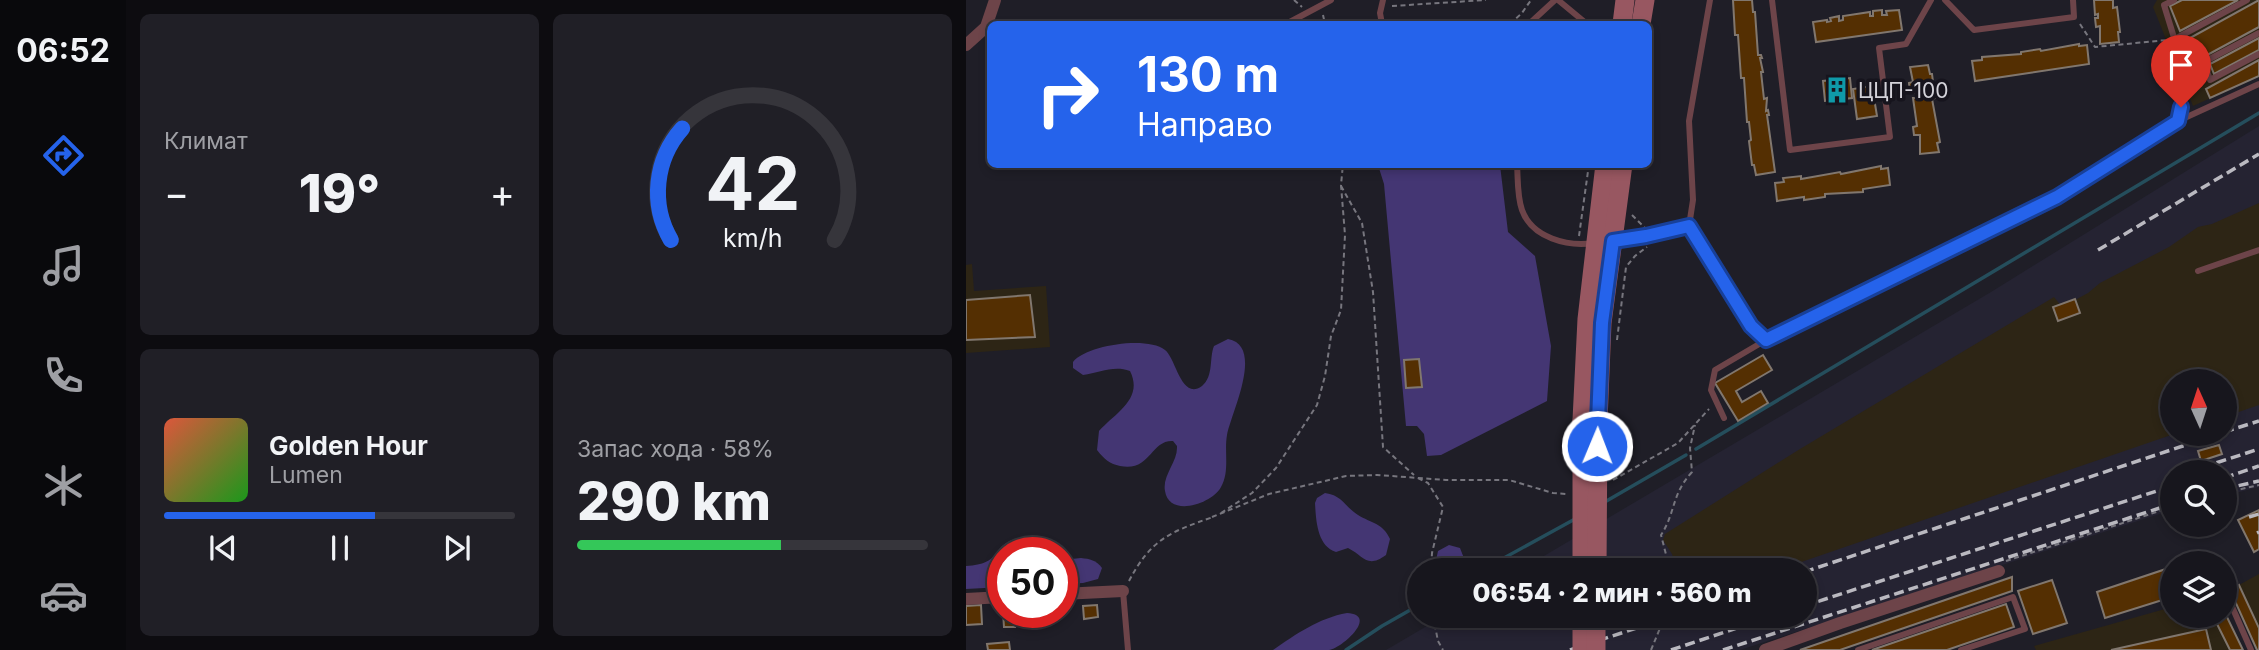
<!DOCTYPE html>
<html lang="ru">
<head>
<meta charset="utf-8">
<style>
	:root { --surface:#17161d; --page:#201f26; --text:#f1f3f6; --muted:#9e9fa4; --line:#36353b; --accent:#2563eb }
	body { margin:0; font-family:Inter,sans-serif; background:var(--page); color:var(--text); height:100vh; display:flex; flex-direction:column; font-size:26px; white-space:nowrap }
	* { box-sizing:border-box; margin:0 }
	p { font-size:23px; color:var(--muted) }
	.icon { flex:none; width:38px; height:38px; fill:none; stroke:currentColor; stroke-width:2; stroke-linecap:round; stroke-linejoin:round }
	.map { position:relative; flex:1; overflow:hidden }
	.sheet { display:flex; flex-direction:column; gap:14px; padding:14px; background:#0d0c10; width:840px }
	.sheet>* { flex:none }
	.banner { position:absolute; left:21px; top:21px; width:665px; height:147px; border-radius:10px; box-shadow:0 4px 10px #0003,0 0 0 2px var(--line); background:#2563eb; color:#fff; overflow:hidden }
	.needle { width:46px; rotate:357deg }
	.controls { position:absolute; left:1194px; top:369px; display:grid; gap:14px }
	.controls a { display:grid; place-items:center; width:77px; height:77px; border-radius:50%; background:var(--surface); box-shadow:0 4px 10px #0003,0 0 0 2px var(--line); font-size:35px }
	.speed { position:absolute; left:21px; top:537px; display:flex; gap:14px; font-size:35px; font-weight:700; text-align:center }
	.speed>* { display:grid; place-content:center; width:91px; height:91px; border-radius:50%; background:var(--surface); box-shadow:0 4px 10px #0003,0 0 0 2px var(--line); line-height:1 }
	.speed .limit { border:10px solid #d22; background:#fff; color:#111 }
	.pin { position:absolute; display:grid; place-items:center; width:60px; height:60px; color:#fff; margin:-72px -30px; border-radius:50% 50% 50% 0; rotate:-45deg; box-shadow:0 0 7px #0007 }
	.pin .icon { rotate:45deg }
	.me { position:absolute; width:77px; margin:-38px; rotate:1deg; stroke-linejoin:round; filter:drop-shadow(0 0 5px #0008) }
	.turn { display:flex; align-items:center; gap:24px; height:147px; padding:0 35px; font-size:32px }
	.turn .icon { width:91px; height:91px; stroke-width:2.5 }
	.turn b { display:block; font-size:49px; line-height:60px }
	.big { font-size:52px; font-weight:800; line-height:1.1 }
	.sheet .tile { flex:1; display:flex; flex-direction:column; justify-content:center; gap:10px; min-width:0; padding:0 24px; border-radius:10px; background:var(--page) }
	.sheet .dial { align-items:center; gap:0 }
	.dial svg { height:182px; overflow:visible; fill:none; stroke:var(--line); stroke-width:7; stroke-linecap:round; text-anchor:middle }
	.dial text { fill:var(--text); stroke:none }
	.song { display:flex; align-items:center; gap:21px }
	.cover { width:84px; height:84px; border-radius:10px; background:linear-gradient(135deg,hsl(10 70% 55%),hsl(120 70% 35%)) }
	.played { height:7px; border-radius:4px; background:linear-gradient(90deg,var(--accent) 60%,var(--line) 60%) }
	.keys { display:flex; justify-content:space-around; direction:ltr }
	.heat { display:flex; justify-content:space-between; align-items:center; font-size:38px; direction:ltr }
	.charge { height:10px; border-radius:5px; background:linear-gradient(90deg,#34c759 58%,var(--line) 0) }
	.sheet .tiles { flex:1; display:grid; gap:14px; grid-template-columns:repeat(2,1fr) }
	.trip { position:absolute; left:441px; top:558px; width:410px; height:70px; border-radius:35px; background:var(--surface); box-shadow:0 4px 10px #0003,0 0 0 2px var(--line); font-weight:800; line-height:70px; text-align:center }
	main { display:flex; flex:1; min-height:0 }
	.menu { display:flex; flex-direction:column; width:126px; justify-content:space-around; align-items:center; background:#09090c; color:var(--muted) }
	.menu .icon { width:49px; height:49px }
	.menu .on { color:var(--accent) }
	.menu b { font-size:32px; color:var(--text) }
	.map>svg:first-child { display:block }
</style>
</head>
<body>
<main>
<nav class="menu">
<b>06:52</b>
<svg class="icon on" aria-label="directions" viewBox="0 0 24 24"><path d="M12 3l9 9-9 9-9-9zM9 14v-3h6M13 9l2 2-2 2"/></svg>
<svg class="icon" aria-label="music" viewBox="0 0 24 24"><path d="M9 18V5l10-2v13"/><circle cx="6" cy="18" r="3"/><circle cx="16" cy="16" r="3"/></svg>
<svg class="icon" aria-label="phone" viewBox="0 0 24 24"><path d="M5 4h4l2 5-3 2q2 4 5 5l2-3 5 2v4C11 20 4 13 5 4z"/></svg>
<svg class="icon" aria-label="climate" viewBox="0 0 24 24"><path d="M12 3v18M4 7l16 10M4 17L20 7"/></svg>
<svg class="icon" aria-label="car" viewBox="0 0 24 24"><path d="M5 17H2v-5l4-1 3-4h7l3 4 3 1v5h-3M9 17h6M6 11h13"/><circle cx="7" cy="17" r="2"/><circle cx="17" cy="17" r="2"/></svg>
</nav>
<section class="sheet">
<div class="tiles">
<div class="tile"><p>Климат</p>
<div class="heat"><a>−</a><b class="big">19°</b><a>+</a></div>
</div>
<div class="tile dial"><svg viewBox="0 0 100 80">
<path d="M14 69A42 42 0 1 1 86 69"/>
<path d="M14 69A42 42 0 0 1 19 20" stroke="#2563eb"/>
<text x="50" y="56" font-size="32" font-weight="700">42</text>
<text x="50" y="72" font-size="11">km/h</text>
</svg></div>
<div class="tile">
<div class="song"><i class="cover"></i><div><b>Golden Hour</b><p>Lumen</p></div></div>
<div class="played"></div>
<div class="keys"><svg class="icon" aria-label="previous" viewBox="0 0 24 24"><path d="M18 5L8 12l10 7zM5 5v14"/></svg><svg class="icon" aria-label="pause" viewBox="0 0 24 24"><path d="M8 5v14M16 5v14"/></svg><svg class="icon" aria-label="next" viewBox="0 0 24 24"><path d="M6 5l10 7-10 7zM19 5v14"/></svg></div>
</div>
<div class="tile"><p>Запас хода · 58%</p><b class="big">290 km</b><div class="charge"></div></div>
</div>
</section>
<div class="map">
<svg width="1293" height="650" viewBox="0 0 1293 650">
	<rect width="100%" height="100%" fill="#1f1e27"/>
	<path fill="#252332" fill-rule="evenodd" d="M1293,126V487L1258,496V472H1206V510L774,650H420L478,616H838V570H554L1025,292ZM1206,382H1258V434H1206Z"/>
	<g fill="#2d2515">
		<polygon points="1191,0 1293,0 1293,76 1227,106 1187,7"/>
		<polygon points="1293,203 1293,405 1258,417 1258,382 1206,382 1206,434 1208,434 812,570 711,570 706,554 697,540 699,534 834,449 1088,297 1096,307 1122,293 1134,283 1203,247 1232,227 1246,224"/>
		<polygon points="6,264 8,291 80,286 84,347 0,353 0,265"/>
		<polygon points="1293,574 1293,628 1273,585"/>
		<polygon points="1206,607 1206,616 1247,616 1264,650 1070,650 1068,646"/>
	</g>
	<g fill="#443673">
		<polygon points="412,165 534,165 542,232 569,256 585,346 581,401 475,455 461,456 458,434 451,426 440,426 418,184"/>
		<path d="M262,339C299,346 265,413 261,435C258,452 264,471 255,487C246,504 203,518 199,491C196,475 212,462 211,446L207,441C184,440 185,472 154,466C144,464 138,459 131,450L133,431C149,413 178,399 164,371C147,365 134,373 117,375L107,368V362C121,345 181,336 199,350C210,358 215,401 236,386C248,376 243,358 248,346Z"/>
		<path d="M359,493C376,495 379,507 392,515C405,523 417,523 424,539L420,555C401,569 398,556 382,548L370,552C351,546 350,520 349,503L351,498Z"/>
		<path d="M49,539L66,543L78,553H37V587L0,589V566C37,564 24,547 49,539Z"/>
		<polygon points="483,545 494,548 499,561 507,567 532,566 535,570 468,570 472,551"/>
		<path d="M115,558C124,559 130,560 136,568L132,579L117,583L96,584V560Z"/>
		<path d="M381,613C413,615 376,648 363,650C345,650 325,650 307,650C330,634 353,618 381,613Z"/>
	</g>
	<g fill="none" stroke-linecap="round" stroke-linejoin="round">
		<g stroke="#254e5c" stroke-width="3.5">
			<polyline points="730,449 1293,113"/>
			<polyline points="637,503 720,455"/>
			<polyline points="516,570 609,519"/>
			<polyline points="380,650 416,626 453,605"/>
		</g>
	</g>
	<g fill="#542f02" stroke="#81776e" stroke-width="2">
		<polygon points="767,0 786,0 787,12 789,12 792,55 795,55 796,58 794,58 797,72 795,72 798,99 801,98 800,111 802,110 803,115 801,115 809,172 790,175 788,165 786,165 783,141 785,140 783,122 781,122 778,78 775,78 772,35 769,35"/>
		<polygon points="1128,0 1147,0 1147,8 1151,7 1154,32 1152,32 1153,42 1134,44 1134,26 1130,27 1129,18 1132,18 1132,14 1129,15"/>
		<polygon points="1216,0 1272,0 1214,31 1204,6"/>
		<polygon points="1293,0 1293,27 1232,60 1224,38"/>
		<polygon points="916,10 916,15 921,15 920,11 933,10 936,30 850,42 847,22 861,20 861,22 865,21 864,18 873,16 873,21 877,20 877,16 904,12 904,16 907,16 907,11"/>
		<polygon points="1293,38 1293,50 1248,74 1244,64"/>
		<polygon points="1113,44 1113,46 1121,45 1123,64 1009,81 1006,61 1016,60 1016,57 1055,54 1055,52 1074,49 1075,51"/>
		<polygon points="1293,60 1293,76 1244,98 1240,89"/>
		<polygon points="962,65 964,74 966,74 969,98 966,99 974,142 971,143 973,152 954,154 954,135 948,135 947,127 951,126 947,98 950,98 950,93 944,93 943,83 947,82 944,67"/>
		<polygon points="884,78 886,98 859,101 857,81"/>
		<polygon points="906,86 911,116 891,119 887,89"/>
		<polygon points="915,166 915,169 922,168 924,185 897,189 897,192 859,194 859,197 838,200 838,197 811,201 809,183 818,182 817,178 835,176 835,179 874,172 875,174"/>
		<polygon points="64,295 69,337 0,340 0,300"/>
		<polygon points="1109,299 1114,313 1092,321 1087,307"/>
		<polygon points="797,355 806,370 770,391 776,402 795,391 802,403 772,421 749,383"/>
		<polygon points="453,359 456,387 440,388 438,360"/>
		<polygon points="1253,445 1256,454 1235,461 1232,451"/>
		<polygon points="1293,510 1293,549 1288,552 1272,520"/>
		<polygon points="1206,567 1206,597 1139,618 1131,592"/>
		<polygon points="1046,577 1046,591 874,650 834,650"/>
		<polygon points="1086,580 1101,623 1067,634 1052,591"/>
		<polygon points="1273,585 1293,628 1293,650 1291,650 1264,590"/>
		<polygon points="1040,604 1048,627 981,650 906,650"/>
		<polygon points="15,605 16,624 0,625 0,606"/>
		<polygon points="131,605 132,617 118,619 117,606"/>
		<polygon points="1258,611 1277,650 1264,650 1247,616 1258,616"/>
		<polygon points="37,612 48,612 49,627 38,627"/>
		<polygon points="1240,629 1245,650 1145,650"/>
		<polygon points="43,642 44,650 22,650 21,644"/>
	</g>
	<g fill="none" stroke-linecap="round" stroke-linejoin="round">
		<g stroke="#77767e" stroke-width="2" stroke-dasharray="5 3.5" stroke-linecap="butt">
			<polyline points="328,0 336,7"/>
			<polyline points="426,6 520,0"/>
			<polyline points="357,15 359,24"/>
			<polyline points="544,24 556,13 565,0"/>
			<polyline points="1114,24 1129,47 1201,40"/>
			<polyline points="682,63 686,36"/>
			<polyline points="375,186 396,223 407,292 417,447 448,475"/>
			<polyline points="666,215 679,228"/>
			<polyline points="613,236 623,164"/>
			<polyline points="651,340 660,267 669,256 681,247"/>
			<polyline points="452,478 462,483 477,507 466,553 465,570"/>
			<polyline points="647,480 712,443 743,409"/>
			<polyline points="1258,493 1293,485"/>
			<polyline points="255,513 286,493 310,468 351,405 359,376 365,336 375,310 379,235 375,185 377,164"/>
			<polyline points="246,517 303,494 380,476 411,475 480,480 543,480 587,493 600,494"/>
			<polyline points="1040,561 1206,507"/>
			<path d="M704,570L695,535C710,512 705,495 726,472L724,448L729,425"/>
			<path d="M163,581C185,539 204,532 247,517"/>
			<polyline points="467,616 472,641 477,650"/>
			<polyline points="685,650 699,616"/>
		</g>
		<g stroke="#6d4449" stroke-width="6">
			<polyline points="592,0 621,24"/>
			<polyline points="806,0 824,150 924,137 913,48 940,44 965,0"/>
			<polyline points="979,0 1008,30 1108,17 1107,0"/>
			<polyline points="320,24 365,0"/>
			<polyline points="416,24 414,13 417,0"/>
			<polyline points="563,24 589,0"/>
			<polyline points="1209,39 1281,0"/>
			<polyline points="1238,62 1244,80 1293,54"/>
			<polyline points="1217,67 1238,62 1293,33"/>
			<polyline points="1212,121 1293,84"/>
			<path d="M551,164C552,179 551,196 556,210C566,238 602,247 628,243"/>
			<polyline points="723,226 727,200 723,121 744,0"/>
			<polyline points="649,240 680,237 723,226 785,326 800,340 1091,197 1212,121 1218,92 1217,67 1198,5 1208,0"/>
			<polyline points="1232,271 1293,250"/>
			<polyline points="758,418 745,390 749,370 800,340"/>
			<polyline points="157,591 162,650"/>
			<polyline points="1264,602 1285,650"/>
			<polyline points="892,650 1047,597 1059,629 995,650"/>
		</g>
		<g stroke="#6d4449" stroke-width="12">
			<polyline points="0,45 20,27 29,0"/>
			<polyline points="96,594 157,591"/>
			<polyline points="0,599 37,597"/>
			<polyline points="799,650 874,623 1033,571"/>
		</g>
		<g stroke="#985761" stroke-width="19">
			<polyline points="656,24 659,0"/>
			<polyline points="675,24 679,0"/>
			<polyline points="616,420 621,319 639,164"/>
			<polyline points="632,421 636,323 657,164"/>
		</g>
		<g stroke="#bab9c0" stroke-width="3.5" stroke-dasharray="10 5" stroke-linecap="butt">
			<polyline points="1132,250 1293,154"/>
			<polyline points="1258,432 1293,421"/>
			<polyline points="1222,472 1293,449"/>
			<polyline points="1258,478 1293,466"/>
			<polyline points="1258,489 1293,481"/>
			<polyline points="1283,517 1293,514"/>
			<polyline points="1291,533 1293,532"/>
			<polyline points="838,572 1253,434"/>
			<polyline points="838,606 1206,486"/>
			<polyline points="604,650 707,616"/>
			<polyline points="705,650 807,616"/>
			<polyline points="757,650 1206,504"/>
		</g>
		<g stroke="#985761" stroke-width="19">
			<polyline points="616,570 616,420"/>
			<polyline points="631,570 632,421"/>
			<polyline points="616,650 616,616"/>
			<polyline points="630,650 630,616"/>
		</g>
	</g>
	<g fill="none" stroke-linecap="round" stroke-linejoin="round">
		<g stroke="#184099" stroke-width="18">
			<polyline id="route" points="631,446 636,323 647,241 680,236 723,226 785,326 800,340 1091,197 1212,121 1215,107"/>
		</g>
		<use href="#route" stroke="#2563eb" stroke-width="12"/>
	</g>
	<defs>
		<g id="building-bare" transform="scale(2.1)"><path d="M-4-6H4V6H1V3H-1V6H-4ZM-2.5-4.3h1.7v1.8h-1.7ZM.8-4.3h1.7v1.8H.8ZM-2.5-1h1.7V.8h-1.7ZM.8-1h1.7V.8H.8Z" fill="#0f9aa8" stroke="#16141d" stroke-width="2.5" paint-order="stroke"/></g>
	</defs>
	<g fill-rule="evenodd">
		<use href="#building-bare" x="871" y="90"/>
	</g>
	<g text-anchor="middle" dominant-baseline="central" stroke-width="7" stroke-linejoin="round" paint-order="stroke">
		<g font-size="21" fill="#d3d2d9" stroke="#16141d" text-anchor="start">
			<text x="892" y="90">ЦЦП-100</text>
		</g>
	</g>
</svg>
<div class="controls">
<a><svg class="needle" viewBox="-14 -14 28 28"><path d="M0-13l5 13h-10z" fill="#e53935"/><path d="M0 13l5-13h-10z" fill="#9e9fa4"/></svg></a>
<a><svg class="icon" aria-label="search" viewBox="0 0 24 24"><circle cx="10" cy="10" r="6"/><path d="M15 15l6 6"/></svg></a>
<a><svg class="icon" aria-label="layers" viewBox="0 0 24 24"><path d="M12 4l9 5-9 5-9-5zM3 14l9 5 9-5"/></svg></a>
</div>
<div class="speed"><div class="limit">50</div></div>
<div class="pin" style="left:1215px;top:107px;background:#d93025"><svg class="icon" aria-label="arrive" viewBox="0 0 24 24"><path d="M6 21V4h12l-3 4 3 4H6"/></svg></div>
<svg class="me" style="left:631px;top:446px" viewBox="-20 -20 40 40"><circle r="17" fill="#2563eb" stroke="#fff" stroke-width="3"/><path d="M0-11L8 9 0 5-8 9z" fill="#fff"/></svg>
<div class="trip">06:54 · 2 мин · 560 m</div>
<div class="banner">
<div class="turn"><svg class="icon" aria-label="right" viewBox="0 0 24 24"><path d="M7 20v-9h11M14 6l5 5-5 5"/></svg><div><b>130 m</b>Направо</div></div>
</div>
</div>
</main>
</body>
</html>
